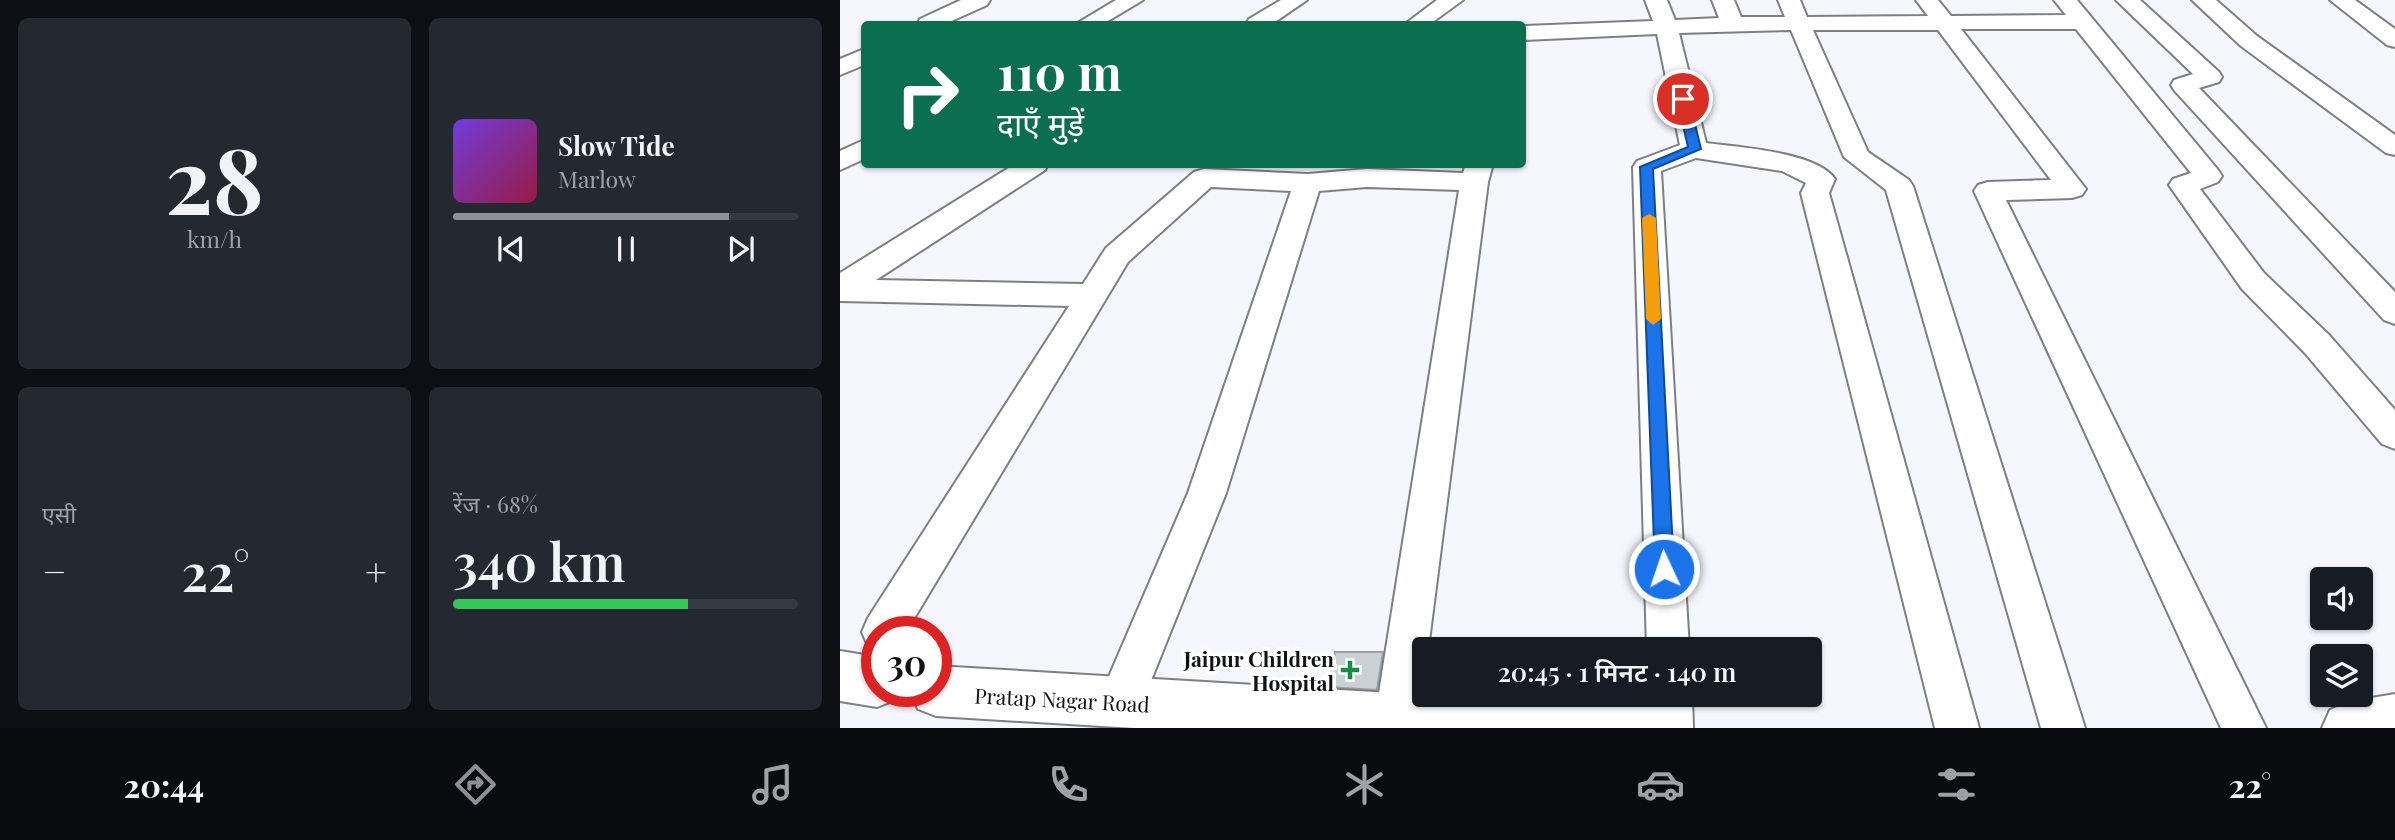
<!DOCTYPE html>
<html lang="hi">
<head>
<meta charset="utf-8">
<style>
	:root { --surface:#171b24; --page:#242831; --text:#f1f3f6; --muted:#9ea1a6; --line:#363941; --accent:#8c9099 }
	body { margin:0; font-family:"Playfair Display","Noto Sans Devanagari",serif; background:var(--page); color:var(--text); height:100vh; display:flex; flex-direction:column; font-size:26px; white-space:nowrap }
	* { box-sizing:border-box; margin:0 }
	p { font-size:23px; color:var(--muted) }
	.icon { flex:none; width:38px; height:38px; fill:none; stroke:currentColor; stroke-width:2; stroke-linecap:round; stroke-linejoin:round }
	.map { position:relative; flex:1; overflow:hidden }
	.panel { display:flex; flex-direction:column; gap:18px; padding:18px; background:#0d0f14; width:840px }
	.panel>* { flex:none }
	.banner { position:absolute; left:21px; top:21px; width:665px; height:147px; border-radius:7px; box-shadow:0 2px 5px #0004; background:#0b6e4f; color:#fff; overflow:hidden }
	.fabs { position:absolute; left:1470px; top:567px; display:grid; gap:14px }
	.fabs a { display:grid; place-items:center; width:63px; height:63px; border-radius:7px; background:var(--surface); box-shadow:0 2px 5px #0004; font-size:35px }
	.speed { position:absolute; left:21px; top:616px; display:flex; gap:14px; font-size:35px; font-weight:700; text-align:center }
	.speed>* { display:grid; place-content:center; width:91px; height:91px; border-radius:50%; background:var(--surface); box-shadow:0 2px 5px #0004; line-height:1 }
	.speed .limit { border:10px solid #d22; background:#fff; color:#111 }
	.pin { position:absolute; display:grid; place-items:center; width:60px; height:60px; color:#fff; margin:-30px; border:4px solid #fff; border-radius:50%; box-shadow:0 2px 7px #0007 }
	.me { position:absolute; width:77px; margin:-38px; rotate:357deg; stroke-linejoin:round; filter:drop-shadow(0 0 5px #0008) }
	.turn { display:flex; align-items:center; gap:24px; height:147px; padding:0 21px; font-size:32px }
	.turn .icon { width:91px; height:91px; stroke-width:2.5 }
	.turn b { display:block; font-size:49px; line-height:60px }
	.big { font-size:52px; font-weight:600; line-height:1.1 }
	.panel .card { flex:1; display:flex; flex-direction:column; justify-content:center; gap:10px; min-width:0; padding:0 24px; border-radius:10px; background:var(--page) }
	.panel .dial { align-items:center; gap:0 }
	.dial b { font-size:91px; line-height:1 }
	.song { display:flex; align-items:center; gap:21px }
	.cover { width:84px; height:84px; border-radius:10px; background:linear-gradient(135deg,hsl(260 70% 55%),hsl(340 70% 35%)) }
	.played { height:7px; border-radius:4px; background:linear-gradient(90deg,var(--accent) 80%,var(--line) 80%) }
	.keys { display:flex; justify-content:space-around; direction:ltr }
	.heat { display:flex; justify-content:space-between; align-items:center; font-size:38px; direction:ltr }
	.charge { height:10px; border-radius:5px; background:linear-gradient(90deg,#34c759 68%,var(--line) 0) }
	.panel .tiles { flex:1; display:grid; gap:18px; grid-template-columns:repeat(2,1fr) }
	.trip { position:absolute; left:572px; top:637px; width:410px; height:70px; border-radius:7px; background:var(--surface); box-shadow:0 2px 5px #0004; font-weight:600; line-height:70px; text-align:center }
	.tab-bar { display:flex; height:112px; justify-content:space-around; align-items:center; background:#090b0e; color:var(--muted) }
	.tab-bar .icon { width:49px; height:49px }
	.tab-bar .on { color:var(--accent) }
	.tab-bar b { font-size:32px; color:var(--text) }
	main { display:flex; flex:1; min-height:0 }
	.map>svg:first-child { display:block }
</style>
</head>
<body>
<main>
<section class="panel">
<div class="tiles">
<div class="card dial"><b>28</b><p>km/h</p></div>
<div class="card">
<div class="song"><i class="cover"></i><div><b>Slow Tide</b><p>Marlow</p></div></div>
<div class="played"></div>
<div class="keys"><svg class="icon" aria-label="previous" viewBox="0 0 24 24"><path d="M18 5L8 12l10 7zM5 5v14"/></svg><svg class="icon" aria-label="pause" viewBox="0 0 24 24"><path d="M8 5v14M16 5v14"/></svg><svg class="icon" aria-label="next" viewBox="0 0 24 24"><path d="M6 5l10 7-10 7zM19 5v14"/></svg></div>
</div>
<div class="card"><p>एसी</p>
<div class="heat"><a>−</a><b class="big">22°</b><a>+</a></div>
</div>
<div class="card"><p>रेंज · 68%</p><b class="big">340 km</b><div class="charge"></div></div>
</div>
</section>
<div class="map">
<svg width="1555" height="728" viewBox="0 0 1555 728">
	<rect width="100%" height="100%" fill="#f6f7fe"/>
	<polygon fill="#cbd0d5" stroke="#9ea2a8" stroke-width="2" points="495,652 543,652 537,690 488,687"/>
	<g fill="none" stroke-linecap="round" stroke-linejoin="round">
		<g stroke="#7e7f85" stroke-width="4">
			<g id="minor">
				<polygon points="121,0 150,0 147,5 105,24 77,24 80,19"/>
				<polygon points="276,0 303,0 263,24 236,24"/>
				<polygon points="441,0 467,0 432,24 406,24 409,19"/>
				<polygon points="597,0 623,0 590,24 565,24"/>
				<path d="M805,0H827L835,20L879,18L872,0H894L901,17H945L938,0H960L967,17L1088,16L1076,0H1098L1111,16L1226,15L1214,0H1237L1378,170L1382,176L1378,182L1360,189L1424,273L1489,335L1555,410V449L1542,444L1465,353L1402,289L1329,185L1333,179L1351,173L1236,29H1121L1246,189L1242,195L1232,198L1166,200L1426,728H1381L1134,191L1138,185L1148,182L1211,180L1098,30H973L1028,152L1069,180L1073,186L1245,728H1201L1046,190L1004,157L951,30L839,33L866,143C897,147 977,152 995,179L989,193L1139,728H1095L961,193L966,183L942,171L856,158L821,171L849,649H807L793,167L797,161L840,145L817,34L682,40V26L813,21Z"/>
				<polygon points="1276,0 1300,0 1379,72 1382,77 1379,82 1359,88 1555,292 1555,324 1544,320 1334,90 1331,85 1334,80 1353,74"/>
				<polygon points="1352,0 1376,0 1417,36 1555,135 1555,155 1546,153 1401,46"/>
				<polygon points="1490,0 1515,0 1555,29 1555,47 1547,45"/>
				<polygon points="24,49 24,65 0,75 0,59"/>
				<polygon points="24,140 24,159 0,170 0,151"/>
				<polygon points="175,164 208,164 205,170 36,280 243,284 266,248 354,172 364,169 468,174 527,169 623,173 626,164 653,164 648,182 588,649 584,649 579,718 575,728 539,728 535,718 619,190 527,187 479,191 386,493 296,718 280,724 264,718 258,702 348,493 451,191 371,187 288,262 66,632 37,632 37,650 28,646 22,632 28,618 229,306 0,301 0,273"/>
				<polygon points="808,695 852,695 853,728 809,728"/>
			</g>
		</g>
		<g stroke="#7e7f85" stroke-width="4">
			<g id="tertiary">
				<polygon points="0,651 37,657 37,691 58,691 55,700 37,707 0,701"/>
				<polygon points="96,666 584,695 809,702 827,710 835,728 294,728 96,716 78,709 71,691 96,691"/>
				<polygon points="1555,694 1555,728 1482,728 1490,710 1508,702"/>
			</g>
		</g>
		<use href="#minor" fill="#fff" fill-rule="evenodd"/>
		<use href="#tertiary" fill="#fff" fill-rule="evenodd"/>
	</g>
	<polygon fill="#1a73e8" stroke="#114b97" stroke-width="2" points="843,96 849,99 861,149 813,169 834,569 831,575 824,578 818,575 815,569 800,167 848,147 837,99"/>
	<polygon fill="#f59e0b" points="809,214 816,218 821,319 813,325 806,319 802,218"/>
	<path fill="#188b45" stroke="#fff" stroke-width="2.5" d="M506.5 659.5h7v7h7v7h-7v7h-7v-7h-7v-7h7z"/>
	<g text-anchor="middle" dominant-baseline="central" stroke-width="7" stroke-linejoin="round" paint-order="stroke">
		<g font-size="21" font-weight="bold" fill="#111214" stroke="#fff" text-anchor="end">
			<text x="494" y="658">Jaipur Children<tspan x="494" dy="24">Hospital</tspan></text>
		</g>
		<g font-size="21" fill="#111214" stroke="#fff">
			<text transform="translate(222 699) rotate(3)">Pratap Nagar Road</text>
		</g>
	</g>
</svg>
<div class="fabs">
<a><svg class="icon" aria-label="sound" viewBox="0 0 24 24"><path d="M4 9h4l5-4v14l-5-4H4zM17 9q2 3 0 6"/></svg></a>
<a><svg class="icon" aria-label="layers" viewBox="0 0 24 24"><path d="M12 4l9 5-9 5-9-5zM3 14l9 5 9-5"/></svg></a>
</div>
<div class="speed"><div class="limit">30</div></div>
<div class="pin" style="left:843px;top:99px;background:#d93025"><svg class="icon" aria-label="arrive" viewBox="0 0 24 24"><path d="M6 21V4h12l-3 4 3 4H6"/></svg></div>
<svg class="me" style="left:824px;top:569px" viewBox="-20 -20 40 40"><circle r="17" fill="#1a73e8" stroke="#fff" stroke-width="3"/><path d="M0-11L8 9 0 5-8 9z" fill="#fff"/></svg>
<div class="trip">20:45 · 1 मिनट · 140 m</div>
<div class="banner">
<div class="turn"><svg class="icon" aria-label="right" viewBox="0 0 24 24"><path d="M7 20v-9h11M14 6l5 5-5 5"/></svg><div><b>110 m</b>दाएँ मुड़ें</div></div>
</div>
</div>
</main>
<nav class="tab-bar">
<b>20:44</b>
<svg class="icon on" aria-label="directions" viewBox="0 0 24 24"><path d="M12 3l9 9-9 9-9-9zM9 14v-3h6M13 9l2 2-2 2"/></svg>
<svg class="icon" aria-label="music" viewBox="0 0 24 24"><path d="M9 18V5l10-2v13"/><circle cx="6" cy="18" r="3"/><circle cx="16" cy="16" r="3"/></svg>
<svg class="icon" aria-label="phone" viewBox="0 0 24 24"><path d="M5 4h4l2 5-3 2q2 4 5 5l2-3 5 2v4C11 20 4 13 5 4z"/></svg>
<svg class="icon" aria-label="climate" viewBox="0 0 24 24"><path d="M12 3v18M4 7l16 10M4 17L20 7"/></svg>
<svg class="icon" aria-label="car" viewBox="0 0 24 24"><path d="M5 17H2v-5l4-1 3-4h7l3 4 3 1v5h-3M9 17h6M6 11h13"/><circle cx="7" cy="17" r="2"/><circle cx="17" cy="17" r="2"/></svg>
<svg class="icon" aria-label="filters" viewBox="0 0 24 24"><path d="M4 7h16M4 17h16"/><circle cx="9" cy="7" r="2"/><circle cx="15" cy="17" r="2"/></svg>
<b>22°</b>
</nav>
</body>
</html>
